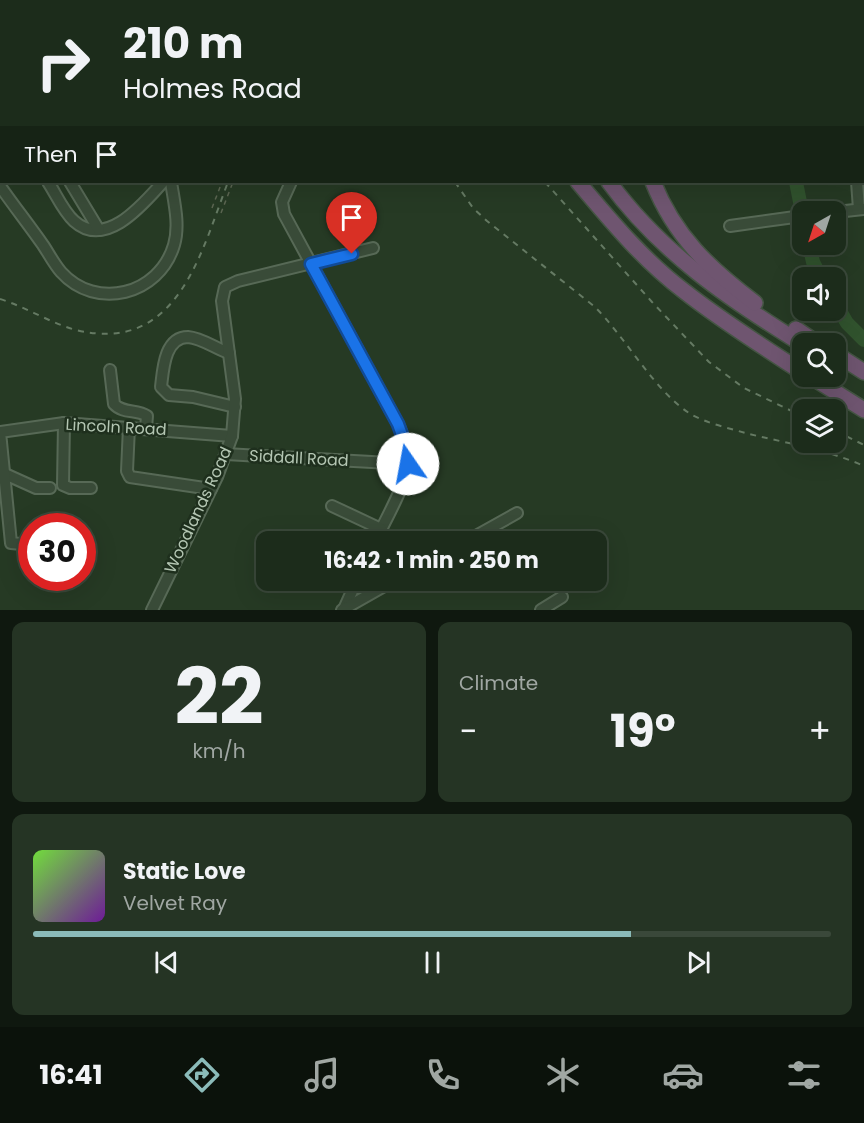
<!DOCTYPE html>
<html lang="en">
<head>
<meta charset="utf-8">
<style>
	:root { --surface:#1c2c1b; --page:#253424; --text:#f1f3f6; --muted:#a0a7a3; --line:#3a483a; --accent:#8bbbb9 }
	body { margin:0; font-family:Poppins,sans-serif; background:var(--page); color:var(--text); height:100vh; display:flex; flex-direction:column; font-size:22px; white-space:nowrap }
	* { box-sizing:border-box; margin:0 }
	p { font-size:20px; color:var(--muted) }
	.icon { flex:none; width:33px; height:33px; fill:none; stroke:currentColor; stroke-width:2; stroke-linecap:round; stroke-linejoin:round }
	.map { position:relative; height:610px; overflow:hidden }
	.drawer { display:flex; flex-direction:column; gap:12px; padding:12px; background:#0f180f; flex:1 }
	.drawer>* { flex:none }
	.guide { position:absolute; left:0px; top:0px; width:864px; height:183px; box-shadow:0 6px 24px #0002,0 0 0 2px var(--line); background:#1c2c1b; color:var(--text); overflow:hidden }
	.needle { width:39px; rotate:219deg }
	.fabs { position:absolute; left:792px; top:201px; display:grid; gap:12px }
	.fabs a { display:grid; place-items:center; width:54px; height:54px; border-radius:12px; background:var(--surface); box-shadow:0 6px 24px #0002,0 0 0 2px var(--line); font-size:30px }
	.speed { position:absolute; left:18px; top:513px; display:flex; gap:12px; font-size:30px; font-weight:700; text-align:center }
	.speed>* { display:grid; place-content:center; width:78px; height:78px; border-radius:50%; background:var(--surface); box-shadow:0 6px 24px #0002,0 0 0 2px var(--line); line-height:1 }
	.speed .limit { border:9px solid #d22; background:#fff; color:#111 }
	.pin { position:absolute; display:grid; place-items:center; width:51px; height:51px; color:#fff; margin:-62px -26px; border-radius:50% 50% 50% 0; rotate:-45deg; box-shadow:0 0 6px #0007 }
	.pin .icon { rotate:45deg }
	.me { position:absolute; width:66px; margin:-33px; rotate:348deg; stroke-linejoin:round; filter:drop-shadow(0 0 4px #0008) }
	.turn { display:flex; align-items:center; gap:21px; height:126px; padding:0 24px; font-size:27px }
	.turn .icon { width:78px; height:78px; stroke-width:2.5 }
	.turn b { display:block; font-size:42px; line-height:51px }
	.then { display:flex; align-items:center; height:57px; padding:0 24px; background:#0003; gap:12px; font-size:22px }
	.big { font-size:45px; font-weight:700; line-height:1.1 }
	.drawer .tile { flex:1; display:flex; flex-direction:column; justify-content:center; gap:9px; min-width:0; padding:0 21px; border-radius:12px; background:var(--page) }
	.drawer .dial { align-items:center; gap:0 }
	.dial b { font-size:78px; line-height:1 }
	.song { display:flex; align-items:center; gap:18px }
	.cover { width:72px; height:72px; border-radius:9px; background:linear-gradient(135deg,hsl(100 70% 55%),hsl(280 70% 35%)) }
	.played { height:6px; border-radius:3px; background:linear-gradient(90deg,var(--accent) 75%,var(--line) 75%) }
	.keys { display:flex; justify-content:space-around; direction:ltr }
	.heat { display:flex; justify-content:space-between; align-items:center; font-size:33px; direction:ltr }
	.drawer .tiles { flex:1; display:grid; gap:12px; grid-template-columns:1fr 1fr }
	.tile:last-child { grid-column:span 2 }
	.trip { position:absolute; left:256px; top:531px; width:351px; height:60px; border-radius:12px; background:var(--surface); box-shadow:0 6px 24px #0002,0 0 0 2px var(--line); font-weight:700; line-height:60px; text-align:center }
	.dock { display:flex; height:96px; justify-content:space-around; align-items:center; background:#0b120b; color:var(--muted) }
	.dock .icon { width:42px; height:42px }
	.dock .on { color:var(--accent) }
	.dock b { font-size:27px; color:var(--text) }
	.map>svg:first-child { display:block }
</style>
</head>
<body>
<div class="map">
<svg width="864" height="610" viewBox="0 0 864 610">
	<rect width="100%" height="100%" fill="#263a24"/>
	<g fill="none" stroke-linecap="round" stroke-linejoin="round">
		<g stroke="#31532e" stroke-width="14">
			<polyline points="770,0 770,2"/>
			<polyline points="796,182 802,212"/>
			<polyline points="809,244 813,262 821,278"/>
			<polyline points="836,304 847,323 864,340"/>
		</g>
		<g stroke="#576956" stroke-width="14">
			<g id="minor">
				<polyline points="128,0 128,2"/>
				<polyline points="862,35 864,35"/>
				<polyline points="862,80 864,80"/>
				<path d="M48,182C56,194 63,211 74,221C106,250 144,203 163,182"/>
				<polyline points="70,182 99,230"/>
				<path d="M291,182L282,202L284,214L398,424C403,436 408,448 408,461C407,484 385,520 375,542"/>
				<polyline points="857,182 859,209"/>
				<path d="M0,186C14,206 29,225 43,245C49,254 54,264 61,272C96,311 159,295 174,245C180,225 174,202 171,182"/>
				<polyline points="836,212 864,209"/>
				<polyline points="730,226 802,216"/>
				<path d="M229,353C216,349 202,338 188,337C164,337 163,371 161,387L169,395L193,397L235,407"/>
				<path d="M110,370L114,404C123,414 137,409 147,416L146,428"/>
				<polyline points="64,423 63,485 70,488 91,488"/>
				<polyline points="129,427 127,471 130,477 211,489"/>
				<polyline points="226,454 408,464"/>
				<polyline points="5,474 36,488 50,488"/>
				<polyline points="332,506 381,529"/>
				<polyline points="465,542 517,513"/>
				<polyline points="32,545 11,543 0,432 64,423 232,436"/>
				<polyline points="344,609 357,580"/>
				<polyline points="152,610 217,477 232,436 235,399 222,301 225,287 238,281 373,248"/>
				<polyline points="342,610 395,580"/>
				<polyline points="541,610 562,597"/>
			</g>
		</g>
		<g stroke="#445543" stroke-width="18">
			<g id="highway">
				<polyline points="478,0 478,2"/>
				<polyline points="504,0 504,2"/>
				<polyline points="527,0 528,2"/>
				<polyline points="636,0 636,2"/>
				<polyline points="668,2 668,0"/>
				<path d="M578,182C611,221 643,260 684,291C722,321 762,346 802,372"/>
				<path d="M609,182C660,252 729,299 802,344"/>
				<path d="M653,182C675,237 709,268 755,303"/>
				<polyline points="796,329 818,344"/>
				<polyline points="836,354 864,372"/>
				<polyline points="810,376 864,410"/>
			</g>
		</g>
		<g stroke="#5c6652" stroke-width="1.5" stroke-dasharray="4.5 4.5" stroke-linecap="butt">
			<polyline points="212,208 222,182"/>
			<polyline points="221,213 233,182"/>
		</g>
		<use href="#minor" stroke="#394b38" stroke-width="10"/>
		<use href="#highway" stroke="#6f5570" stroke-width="15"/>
		<g stroke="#657a63" stroke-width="2" stroke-dasharray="6 6" stroke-linecap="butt">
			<polyline points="388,0 389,2"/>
			<path d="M455,182L473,208L487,221L595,307C625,337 655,391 689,413C707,424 729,428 749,434C787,443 828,450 864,466"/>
			<polyline points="545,182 652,302 709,362 744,388 802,416"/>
			<path d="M0,299C26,307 50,323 76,330C178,355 201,252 228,182"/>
			<polyline points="836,431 864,445"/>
		</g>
	</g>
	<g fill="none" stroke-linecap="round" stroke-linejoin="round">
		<g stroke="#114b97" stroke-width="15">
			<polyline id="route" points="352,254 311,264 398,424 406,446 408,464"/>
		</g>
		<use href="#route" stroke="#1a73e8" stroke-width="10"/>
	</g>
	<g text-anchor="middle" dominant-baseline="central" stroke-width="5" stroke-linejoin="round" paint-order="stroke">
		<g font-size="16" fill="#b4c6b3" stroke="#1e2f1d">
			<text transform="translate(116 427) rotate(3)">Lincoln Road</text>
			<text transform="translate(299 458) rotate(3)">Siddall Road</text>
			<text transform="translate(198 510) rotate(-65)">Woodlands Road</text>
		</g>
	</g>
</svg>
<div class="fabs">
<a><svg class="needle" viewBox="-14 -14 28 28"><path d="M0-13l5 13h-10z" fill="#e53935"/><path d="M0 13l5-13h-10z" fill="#a0a7a3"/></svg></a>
<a><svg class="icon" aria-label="sound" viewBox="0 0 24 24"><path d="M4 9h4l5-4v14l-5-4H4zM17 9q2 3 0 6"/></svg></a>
<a><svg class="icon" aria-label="search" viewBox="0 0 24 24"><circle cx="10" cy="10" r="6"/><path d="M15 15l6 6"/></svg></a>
<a><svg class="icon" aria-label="layers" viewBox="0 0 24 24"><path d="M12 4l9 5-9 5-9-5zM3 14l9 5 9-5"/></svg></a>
</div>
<div class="speed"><div class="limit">30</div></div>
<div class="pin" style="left:352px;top:254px;background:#d93025"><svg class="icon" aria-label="arrive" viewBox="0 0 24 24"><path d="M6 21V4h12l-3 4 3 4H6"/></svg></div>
<svg class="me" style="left:408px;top:464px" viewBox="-20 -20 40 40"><circle r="19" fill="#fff"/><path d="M0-13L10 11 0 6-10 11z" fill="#1a73e8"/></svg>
<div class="trip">16:42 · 1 min · 250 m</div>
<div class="guide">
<div class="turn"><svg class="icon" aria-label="right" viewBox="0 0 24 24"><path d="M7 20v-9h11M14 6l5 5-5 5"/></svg><div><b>210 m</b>Holmes Road</div></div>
<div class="then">Then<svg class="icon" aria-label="arrive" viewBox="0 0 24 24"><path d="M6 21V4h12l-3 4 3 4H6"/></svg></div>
</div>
</div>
<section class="drawer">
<div class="tiles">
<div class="tile dial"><b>22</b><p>km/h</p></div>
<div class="tile"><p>Climate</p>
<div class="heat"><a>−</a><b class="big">19°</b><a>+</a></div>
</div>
<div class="tile">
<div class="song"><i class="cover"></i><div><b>Static Love</b><p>Velvet Ray</p></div></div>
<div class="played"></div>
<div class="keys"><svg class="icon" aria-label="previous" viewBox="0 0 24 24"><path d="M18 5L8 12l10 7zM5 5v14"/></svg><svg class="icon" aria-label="pause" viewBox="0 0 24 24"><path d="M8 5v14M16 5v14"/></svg><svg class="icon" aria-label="next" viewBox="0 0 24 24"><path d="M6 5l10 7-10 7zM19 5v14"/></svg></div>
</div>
</div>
</section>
<nav class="dock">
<b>16:41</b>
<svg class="icon on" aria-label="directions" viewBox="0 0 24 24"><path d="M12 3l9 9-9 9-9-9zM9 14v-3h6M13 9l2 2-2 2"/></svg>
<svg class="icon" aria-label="music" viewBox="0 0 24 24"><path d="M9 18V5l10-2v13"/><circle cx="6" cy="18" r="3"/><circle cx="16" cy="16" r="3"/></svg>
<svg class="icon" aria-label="phone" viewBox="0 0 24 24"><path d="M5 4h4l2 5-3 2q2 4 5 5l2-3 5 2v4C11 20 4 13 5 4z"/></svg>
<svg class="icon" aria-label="climate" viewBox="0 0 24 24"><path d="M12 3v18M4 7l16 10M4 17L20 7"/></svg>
<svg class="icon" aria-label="car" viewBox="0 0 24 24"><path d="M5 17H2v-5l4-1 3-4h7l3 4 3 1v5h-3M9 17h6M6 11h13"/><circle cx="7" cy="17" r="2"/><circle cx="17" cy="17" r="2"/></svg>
<svg class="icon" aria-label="filters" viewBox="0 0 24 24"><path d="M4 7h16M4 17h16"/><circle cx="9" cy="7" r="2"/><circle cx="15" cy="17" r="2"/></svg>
</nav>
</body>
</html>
